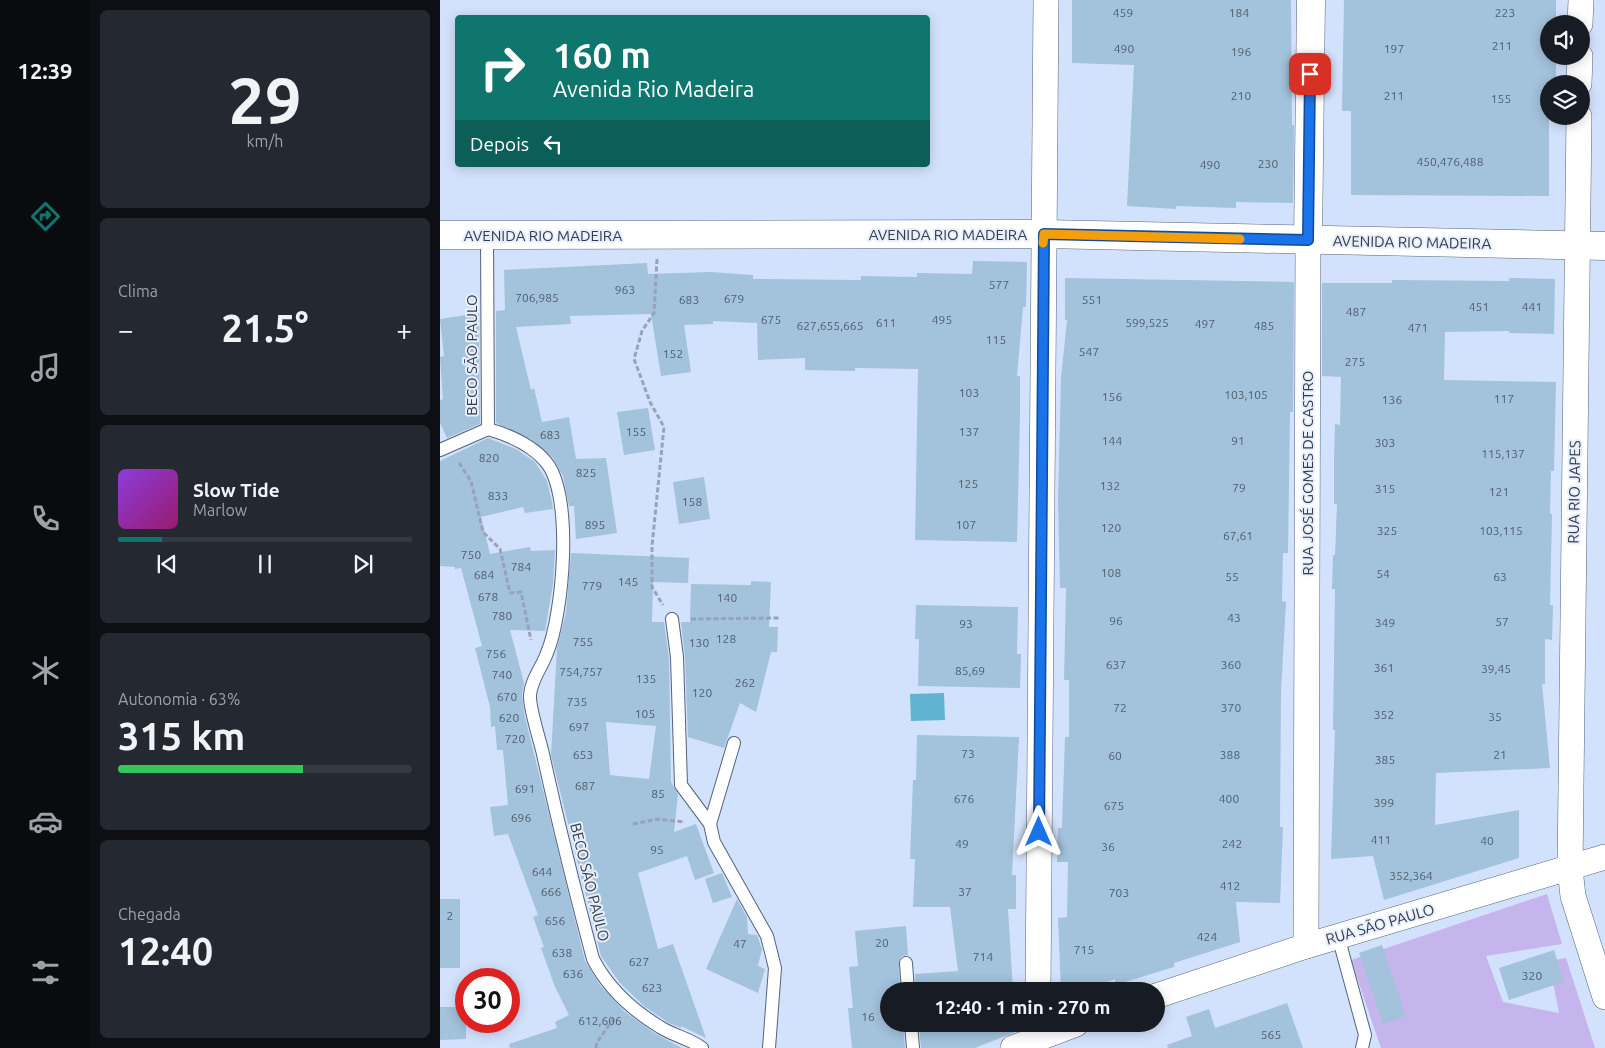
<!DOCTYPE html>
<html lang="pt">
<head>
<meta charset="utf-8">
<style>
	:root { --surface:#171b24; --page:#242831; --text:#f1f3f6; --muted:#9ea1a6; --line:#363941; --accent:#0f766e }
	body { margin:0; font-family:Ubuntu,sans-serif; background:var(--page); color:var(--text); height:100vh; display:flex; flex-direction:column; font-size:19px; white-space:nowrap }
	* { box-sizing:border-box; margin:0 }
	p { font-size:16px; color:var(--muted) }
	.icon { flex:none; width:28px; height:28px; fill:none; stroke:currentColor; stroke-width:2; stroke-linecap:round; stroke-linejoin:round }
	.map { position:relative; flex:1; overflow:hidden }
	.details { display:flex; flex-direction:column; gap:10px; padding:10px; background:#0d0f14; width:350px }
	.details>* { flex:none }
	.banner { position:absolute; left:15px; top:15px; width:475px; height:152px; border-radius:5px; box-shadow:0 2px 12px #0003; background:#0f766e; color:#fff; overflow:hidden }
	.tools { position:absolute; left:1100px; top:15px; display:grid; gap:10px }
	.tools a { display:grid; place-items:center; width:50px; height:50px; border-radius:50%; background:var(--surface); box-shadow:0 2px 12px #0003; font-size:25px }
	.speed { position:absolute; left:15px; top:968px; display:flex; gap:10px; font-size:25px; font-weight:700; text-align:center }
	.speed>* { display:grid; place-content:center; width:65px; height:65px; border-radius:50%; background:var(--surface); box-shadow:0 2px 12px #0003; line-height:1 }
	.speed .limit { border:8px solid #d22; background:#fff; color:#111 }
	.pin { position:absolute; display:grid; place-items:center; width:42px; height:42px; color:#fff; margin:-21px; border-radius:10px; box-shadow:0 2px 8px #0006 }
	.me { position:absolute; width:55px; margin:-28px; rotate:0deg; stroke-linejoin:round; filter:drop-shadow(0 0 4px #0008) }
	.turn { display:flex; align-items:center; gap:18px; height:105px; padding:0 15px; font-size:22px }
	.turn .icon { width:65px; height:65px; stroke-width:2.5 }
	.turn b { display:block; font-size:35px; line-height:42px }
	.then { display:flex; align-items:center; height:48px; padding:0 15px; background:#0003; gap:10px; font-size:19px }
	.big { font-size:38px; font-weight:700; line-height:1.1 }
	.details .widget { flex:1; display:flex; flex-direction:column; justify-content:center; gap:8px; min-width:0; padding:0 18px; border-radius:8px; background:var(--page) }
	.details .dial { align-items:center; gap:0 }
	.dial b { font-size:65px; line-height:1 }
	.song { display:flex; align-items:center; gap:15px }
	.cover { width:60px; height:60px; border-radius:8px; background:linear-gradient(135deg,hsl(270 70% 55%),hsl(320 70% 35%)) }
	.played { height:5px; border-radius:2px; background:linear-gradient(90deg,var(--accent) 15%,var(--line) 15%) }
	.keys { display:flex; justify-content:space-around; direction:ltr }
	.heat { display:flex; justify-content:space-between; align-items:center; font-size:28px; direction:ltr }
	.charge { height:8px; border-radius:4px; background:linear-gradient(90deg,#34c759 63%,var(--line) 0) }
	.trip { position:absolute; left:440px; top:982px; width:285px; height:50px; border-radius:25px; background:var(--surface); box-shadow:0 2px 12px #0003; font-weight:700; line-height:50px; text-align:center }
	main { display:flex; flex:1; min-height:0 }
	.dock { display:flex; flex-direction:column; width:90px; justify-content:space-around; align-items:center; background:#090b0e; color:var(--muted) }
	.dock .icon { width:35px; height:35px }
	.dock .current { color:var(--accent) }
	.dock b { font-size:22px; color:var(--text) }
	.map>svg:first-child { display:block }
</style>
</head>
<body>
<main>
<nav class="dock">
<b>12:39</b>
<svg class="icon current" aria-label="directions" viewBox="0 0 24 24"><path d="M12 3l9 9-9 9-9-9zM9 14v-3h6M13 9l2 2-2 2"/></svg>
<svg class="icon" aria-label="music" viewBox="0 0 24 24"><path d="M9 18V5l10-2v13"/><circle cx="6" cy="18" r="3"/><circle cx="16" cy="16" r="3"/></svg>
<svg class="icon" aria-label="phone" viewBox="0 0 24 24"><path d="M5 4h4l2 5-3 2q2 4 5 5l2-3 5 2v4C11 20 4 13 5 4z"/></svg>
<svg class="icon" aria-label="climate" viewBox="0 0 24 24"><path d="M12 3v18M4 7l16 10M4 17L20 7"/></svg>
<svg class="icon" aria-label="car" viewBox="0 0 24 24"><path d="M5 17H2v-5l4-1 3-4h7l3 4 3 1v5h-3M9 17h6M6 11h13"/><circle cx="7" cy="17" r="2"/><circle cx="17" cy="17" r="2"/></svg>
<svg class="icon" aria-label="filters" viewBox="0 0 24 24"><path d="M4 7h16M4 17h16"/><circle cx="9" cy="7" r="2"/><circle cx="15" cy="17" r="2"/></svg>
</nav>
<section class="details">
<div class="widget dial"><b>29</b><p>km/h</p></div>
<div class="widget"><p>Clima</p>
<div class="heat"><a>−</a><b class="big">21.5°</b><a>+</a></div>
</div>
<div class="widget">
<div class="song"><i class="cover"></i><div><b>Slow Tide</b><p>Marlow</p></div></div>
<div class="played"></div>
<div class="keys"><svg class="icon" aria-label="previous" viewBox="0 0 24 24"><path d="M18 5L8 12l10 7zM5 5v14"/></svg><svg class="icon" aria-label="pause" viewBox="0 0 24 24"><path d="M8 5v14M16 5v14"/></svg><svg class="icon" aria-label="next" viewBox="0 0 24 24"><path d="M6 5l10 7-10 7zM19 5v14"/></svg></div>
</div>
<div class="widget"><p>Autonomia · 63%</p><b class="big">315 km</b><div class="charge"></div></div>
<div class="widget"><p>Chegada</p><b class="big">12:40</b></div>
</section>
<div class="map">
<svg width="1165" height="1048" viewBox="0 0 1165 1048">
	<rect width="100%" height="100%" fill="#d3e2fc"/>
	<polygon fill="#c6b4ec" points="1107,894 1122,944 1046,956 1063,1002 1119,1013 1109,961 1126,958 1155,1048 941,1048 911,960"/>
	<polygon fill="#60b4d1" points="504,693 505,720 471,721 470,694"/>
	<g fill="#a3c2db" fill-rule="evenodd">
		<polygon points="632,0 851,0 852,125 854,125 853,203 796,202 796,208 736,206 736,209 687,206 694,65 632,63"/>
		<polygon points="904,0 1116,0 1116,24 1109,24 1109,56 1116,56 1116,84 1109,84 1109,196 911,195 911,111 902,111"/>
		<polygon points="533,261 587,262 586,307 583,307 577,376 580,376 580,415 577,542 475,540 478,369 415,368 415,371 365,370 365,358 318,360 317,323 273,321 273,324 244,325 251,372 221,376 211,314 130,316 131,324 76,327 91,390 94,388 102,422 129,417 136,459 166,458 177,533 136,539 134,506 129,506 123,476 113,458 91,439 56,423 56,311 65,310 64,270 207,263 208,274 271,272 313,275 313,279 421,280 421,276 477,277 477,273 532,274"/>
		<polygon points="625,278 854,282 853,412 850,412 848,553 843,553 842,601 846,602 841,691 840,827 843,827 840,903 796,902 800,942 734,963 734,967 675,985 675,979 644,991 621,991 618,918 627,917 628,862 617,862 618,828 622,828 625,737 629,737 629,680 624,680 626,588 620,588 618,501 621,378 627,320 625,320"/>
		<polygon points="1069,278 1115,279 1114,334 1069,333 1069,331 1005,332 1004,380 1116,382 1114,471 1111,471 1110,514 1112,514 1110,605 1113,605 1112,640 1105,639 1105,684 1102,684 1110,768 996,773 995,825 1079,810 1079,858 944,900 933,856 891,859 895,730 893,730 895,589 892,589 893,555 895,555 897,504 894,504 894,459 895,424 900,425 901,377 882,376 882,283 952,283 952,280 1069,281"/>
		<polygon points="39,313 40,424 7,438 0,423 0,400 3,399 0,357 4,356 0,319"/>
		<polygon points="208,408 215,450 184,455 177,412"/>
		<polygon points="48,438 76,449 95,462 107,481 112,502 113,509 85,513 83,507 41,517 50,554 90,547 91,551 115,550 113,584 105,631 70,630 84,683 82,695 85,717 145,961 160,985 185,1012 216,1034 242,1048 70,1048 69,1044 117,1028 115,1022 129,1015 115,987 101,948 104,947 93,917 98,915 68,834 54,836 50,807 68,805 63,750 57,750 55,726 51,727 50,707 35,648 42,646 21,568 15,569 15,567 0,566 0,461"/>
		<polygon points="264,477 270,519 239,524 233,482"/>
		<path d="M131,553L249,558L248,583L213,582L212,622H224L229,658L231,782L238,794L234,832L256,824L274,873L255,880L247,856L198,873L218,949L233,944L266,1038L241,1026V1028L229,1023L205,1007L180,983L161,956L111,755L117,648L126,613ZM166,722L216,726L209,779L170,775Z"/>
		<polygon points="311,581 331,582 329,627 338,627 337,652 331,652 316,712 300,703 284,748 248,737 245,657 241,622 250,622 251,584 311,585"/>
		<polygon points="476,605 578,607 577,654 581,654 580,688 478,686 479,639 475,639"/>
		<polygon points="477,735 579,737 572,875 576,875 576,909 568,909 573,991 476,991 475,974 518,971 510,907 473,907 475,859 470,859 473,780 476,780"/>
		<polygon points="282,873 292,897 273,903 265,879"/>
		<rect x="0" y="899" width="20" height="69"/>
		<polygon points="297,899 307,917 308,934 317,935 322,949 318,966 325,969 318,993 266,969"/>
		<polygon points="466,926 468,955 462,956 459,960 460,991 449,991 449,1024 463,1024 465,1048 412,1048 408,1008 413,1008 409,967 418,966 415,931"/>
		<polygon points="942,945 966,1016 943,1024 919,953"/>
		<polygon points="1114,950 1124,982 1069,1000 1059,968"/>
		<polygon points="847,1003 863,1048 728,1048 727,1045 752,1036 746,1017 769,1009 775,1028"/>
		<polygon points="0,1007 26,1007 26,1039 0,1040"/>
		<polygon points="479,1024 574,1024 575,1032 535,1048 481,1048"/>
	</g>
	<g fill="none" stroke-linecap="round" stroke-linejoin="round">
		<g stroke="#53637e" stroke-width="14">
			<g id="service">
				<path d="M47,235L48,429C69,435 92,445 106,462C134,495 123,615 107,653C102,667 91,680 90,695C89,708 100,740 103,754C118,823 135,891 153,959C168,988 192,1010 220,1027C234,1036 249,1038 262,1048"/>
				<polyline points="0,450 48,429"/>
				<polyline points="232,619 237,657 241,785 270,824 274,842 327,936 335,968 329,1048"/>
				<polyline points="270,824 294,743"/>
				<polyline points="898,936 925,1035 922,1048"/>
				<polyline points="466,963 468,991"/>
				<polyline points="471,1024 473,1048"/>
			</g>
		</g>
		<g stroke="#53637e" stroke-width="26">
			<g id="minor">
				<polyline points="1140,24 1141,0"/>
				<polyline points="1139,84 1140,56"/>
				<polyline points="1139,116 1130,869 1133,896 1165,997"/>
				<polyline points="866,946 868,240"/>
				<polyline points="598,991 606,0"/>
				<polyline points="716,996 866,946 1165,857"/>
				<polyline points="573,1048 636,1024"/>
			</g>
		</g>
		<g stroke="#53637e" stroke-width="29">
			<polyline id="tertiary" points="868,240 871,0"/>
		</g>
		<g stroke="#53637e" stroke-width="29">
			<polyline id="secondary" points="0,235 604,234 1165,246"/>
		</g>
		<g stroke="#97a3b8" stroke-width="3" stroke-dasharray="5 2.5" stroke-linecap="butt">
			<polyline points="217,259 214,313 202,331 194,359 210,402 224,427 212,546 212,587 223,605"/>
			<polyline points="19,463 31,481 43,532 60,549 70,593 81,592 91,640"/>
			<polyline points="251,619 341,618"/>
			<polyline points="193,824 217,819 245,822"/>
			<polyline points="156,1048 157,1042 175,1017"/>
		</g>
		<use href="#service" stroke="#fff" stroke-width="12"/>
		<use href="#minor" stroke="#fff" stroke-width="25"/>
		<use href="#tertiary" stroke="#fff" stroke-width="28"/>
		<use href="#secondary" stroke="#fff" stroke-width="28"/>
	</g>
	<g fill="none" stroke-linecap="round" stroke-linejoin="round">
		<g stroke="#114b97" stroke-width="12">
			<polyline id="route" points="599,832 604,234 868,240 870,74"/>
		</g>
		<use href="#route" stroke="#1a73e8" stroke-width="9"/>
		<polyline stroke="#f59e0b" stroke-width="9" points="603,243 604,234 800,239"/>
	</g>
	<g text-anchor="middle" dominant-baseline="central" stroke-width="4" stroke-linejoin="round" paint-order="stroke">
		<g font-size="12" fill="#505e6e">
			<text x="683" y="12">459</text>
			<text x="799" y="12">184</text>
			<text x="1065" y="12">223</text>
			<text x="1062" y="45">211</text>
			<text x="684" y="48">490</text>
			<text x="954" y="48">197</text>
			<text x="801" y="51">196</text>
			<text x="801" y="95">210</text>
			<text x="954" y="95">211</text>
			<text x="1061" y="98">155</text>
			<text x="1010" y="161">450,476,488</text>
			<text x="828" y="163">230</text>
			<text x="770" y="164">490</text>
			<text x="559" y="284">577</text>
			<text x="185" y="289">963</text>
			<text x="97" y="297">706,985</text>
			<text x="294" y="298">679</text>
			<text x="249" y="299">683</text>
			<text x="652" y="299">551</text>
			<text x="1039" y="306">451</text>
			<text x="1092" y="306">441</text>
			<text x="916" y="311">487</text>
			<text x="331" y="319">675</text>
			<text x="502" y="319">495</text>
			<text x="446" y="322">611</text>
			<text x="707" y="322">599,525</text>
			<text x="765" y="323">497</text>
			<text x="390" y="325">627,655,665</text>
			<text x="824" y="325">485</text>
			<text x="978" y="327">471</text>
			<text x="556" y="339">115</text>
			<text x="649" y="351">547</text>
			<text x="233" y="353">152</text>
			<text x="915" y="361">275</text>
			<text x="529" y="392">103</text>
			<text x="806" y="394">103,105</text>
			<text x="672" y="396">156</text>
			<text x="1064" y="398">117</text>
			<text x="952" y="399">136</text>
			<text x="196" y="431">155</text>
			<text x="529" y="431">137</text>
			<text x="110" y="434">683</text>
			<text x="672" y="440">144</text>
			<text x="798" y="440">91</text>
			<text x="945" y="442">303</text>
			<text x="1063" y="453">115,137</text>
			<text x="49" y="457">820</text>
			<text x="146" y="472">825</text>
			<text x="528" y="483">125</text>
			<text x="670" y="485">132</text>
			<text x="799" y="487">79</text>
			<text x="945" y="488">315</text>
			<text x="1059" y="491">121</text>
			<text x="58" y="495">833</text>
			<text x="252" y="501">158</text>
			<text x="155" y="524">895</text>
			<text x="526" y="524">107</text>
			<text x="671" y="527">120</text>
			<text x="947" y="530">325</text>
			<text x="1061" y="530">103,115</text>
			<text x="798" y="535">67,61</text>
			<text x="31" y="554">750</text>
			<text x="81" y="566">784</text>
			<text x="671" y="572">108</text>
			<text x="943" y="573">54</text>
			<text x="44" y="574">684</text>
			<text x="792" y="576">55</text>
			<text x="1060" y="576">63</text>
			<text x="188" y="581">145</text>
			<text x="152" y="585">779</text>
			<text x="48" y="596">678</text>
			<text x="287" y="597">140</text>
			<text x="62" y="615">780</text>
			<text x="794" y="617">43</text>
			<text x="676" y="620">96</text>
			<text x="1062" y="621">57</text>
			<text x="945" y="622">349</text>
			<text x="526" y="623">93</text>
			<text x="286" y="638">128</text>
			<text x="143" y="641">755</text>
			<text x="259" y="642">130</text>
			<text x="56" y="653">756</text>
			<text x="676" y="664">637</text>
			<text x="791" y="664">360</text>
			<text x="944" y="667">361</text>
			<text x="1056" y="668">39,45</text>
			<text x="530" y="670">85,69</text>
			<text x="141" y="671">754,757</text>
			<text x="62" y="674">740</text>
			<text x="206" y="678">135</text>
			<text x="305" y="682">262</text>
			<text x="262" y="692">120</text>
			<text x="67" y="696">670</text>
			<text x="137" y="701">735</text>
			<text x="680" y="707">72</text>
			<text x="791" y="707">370</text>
			<text x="205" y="713">105</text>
			<text x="944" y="714">352</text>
			<text x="1055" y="716">35</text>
			<text x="69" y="717">620</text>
			<text x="139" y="726">697</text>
			<text x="75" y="738">720</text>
			<text x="528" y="753">73</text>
			<text x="143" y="754">653</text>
			<text x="790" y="754">388</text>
			<text x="1060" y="754">21</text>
			<text x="675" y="755">60</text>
			<text x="945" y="759">385</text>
			<text x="145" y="785">687</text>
			<text x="85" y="788">691</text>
			<text x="218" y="793">85</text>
			<text x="524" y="798">676</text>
			<text x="789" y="798">400</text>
			<text x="944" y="802">399</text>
			<text x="674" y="805">675</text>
			<text x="81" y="817">696</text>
			<text x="941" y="839">411</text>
			<text x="1047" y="840">40</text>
			<text x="522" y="843">49</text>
			<text x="792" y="843">242</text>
			<text x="668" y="846">36</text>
			<text x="217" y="849">95</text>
			<text x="102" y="871">644</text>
			<text x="971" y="875">352,364</text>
			<text x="790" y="885">412</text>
			<text x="111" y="891">666</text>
			<text x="525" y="891">37</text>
			<text x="679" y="892">703</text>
			<text x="10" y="915">2</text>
			<text x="115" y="920">656</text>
			<text x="767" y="936">424</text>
			<text x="442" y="942">20</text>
			<text x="300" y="943">47</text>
			<text x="644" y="949">715</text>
			<text x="122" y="952">638</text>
			<text x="543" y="956">714</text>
			<text x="199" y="961">627</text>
			<text x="133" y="973">636</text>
			<text x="1092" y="975">320</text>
			<text x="212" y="987">623</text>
			<text x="428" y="1016">16</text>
			<text x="160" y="1020">612,606</text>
			<text x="831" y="1034">565</text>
		</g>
		<g font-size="15" fill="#353c49" stroke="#e7effc">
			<text x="508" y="234">AVENIDA RIO MADEIRA</text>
			<text x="103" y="235">AVENIDA RIO MADEIRA</text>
			<text transform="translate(972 242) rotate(1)">AVENIDA RIO MADEIRA</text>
			<text transform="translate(31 355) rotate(-90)">BECO SÃO PAULO</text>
			<text transform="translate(867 473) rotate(-90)">RUA JOSÉ GOMES DE CASTRO</text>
			<text transform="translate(1134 492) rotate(-89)">RUA RIO JAPES</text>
			<text transform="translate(150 882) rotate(76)">BECO SÃO PAULO</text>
			<text transform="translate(940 924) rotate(-16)">RUA SÃO PAULO</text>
		</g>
	</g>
</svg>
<div class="tools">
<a><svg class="icon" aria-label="sound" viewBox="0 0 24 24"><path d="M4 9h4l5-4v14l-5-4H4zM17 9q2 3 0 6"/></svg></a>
<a><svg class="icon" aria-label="layers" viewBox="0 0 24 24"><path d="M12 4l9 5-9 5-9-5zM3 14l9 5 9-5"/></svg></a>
</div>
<div class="speed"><div class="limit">30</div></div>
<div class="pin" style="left:870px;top:74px;background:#d93025"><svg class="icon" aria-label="arrive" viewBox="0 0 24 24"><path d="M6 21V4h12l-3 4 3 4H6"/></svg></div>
<svg class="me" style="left:599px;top:832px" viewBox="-20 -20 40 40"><path d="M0-17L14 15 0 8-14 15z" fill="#1a73e8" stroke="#fff" stroke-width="4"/></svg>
<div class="trip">12:40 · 1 min · 270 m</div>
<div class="banner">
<div class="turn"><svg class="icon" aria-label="right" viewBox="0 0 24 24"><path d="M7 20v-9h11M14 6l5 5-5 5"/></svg><div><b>160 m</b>Avenida Rio Madeira</div></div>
<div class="then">Depois<svg class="icon" aria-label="left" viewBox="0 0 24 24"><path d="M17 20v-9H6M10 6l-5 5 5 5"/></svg></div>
</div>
</div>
</main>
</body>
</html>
